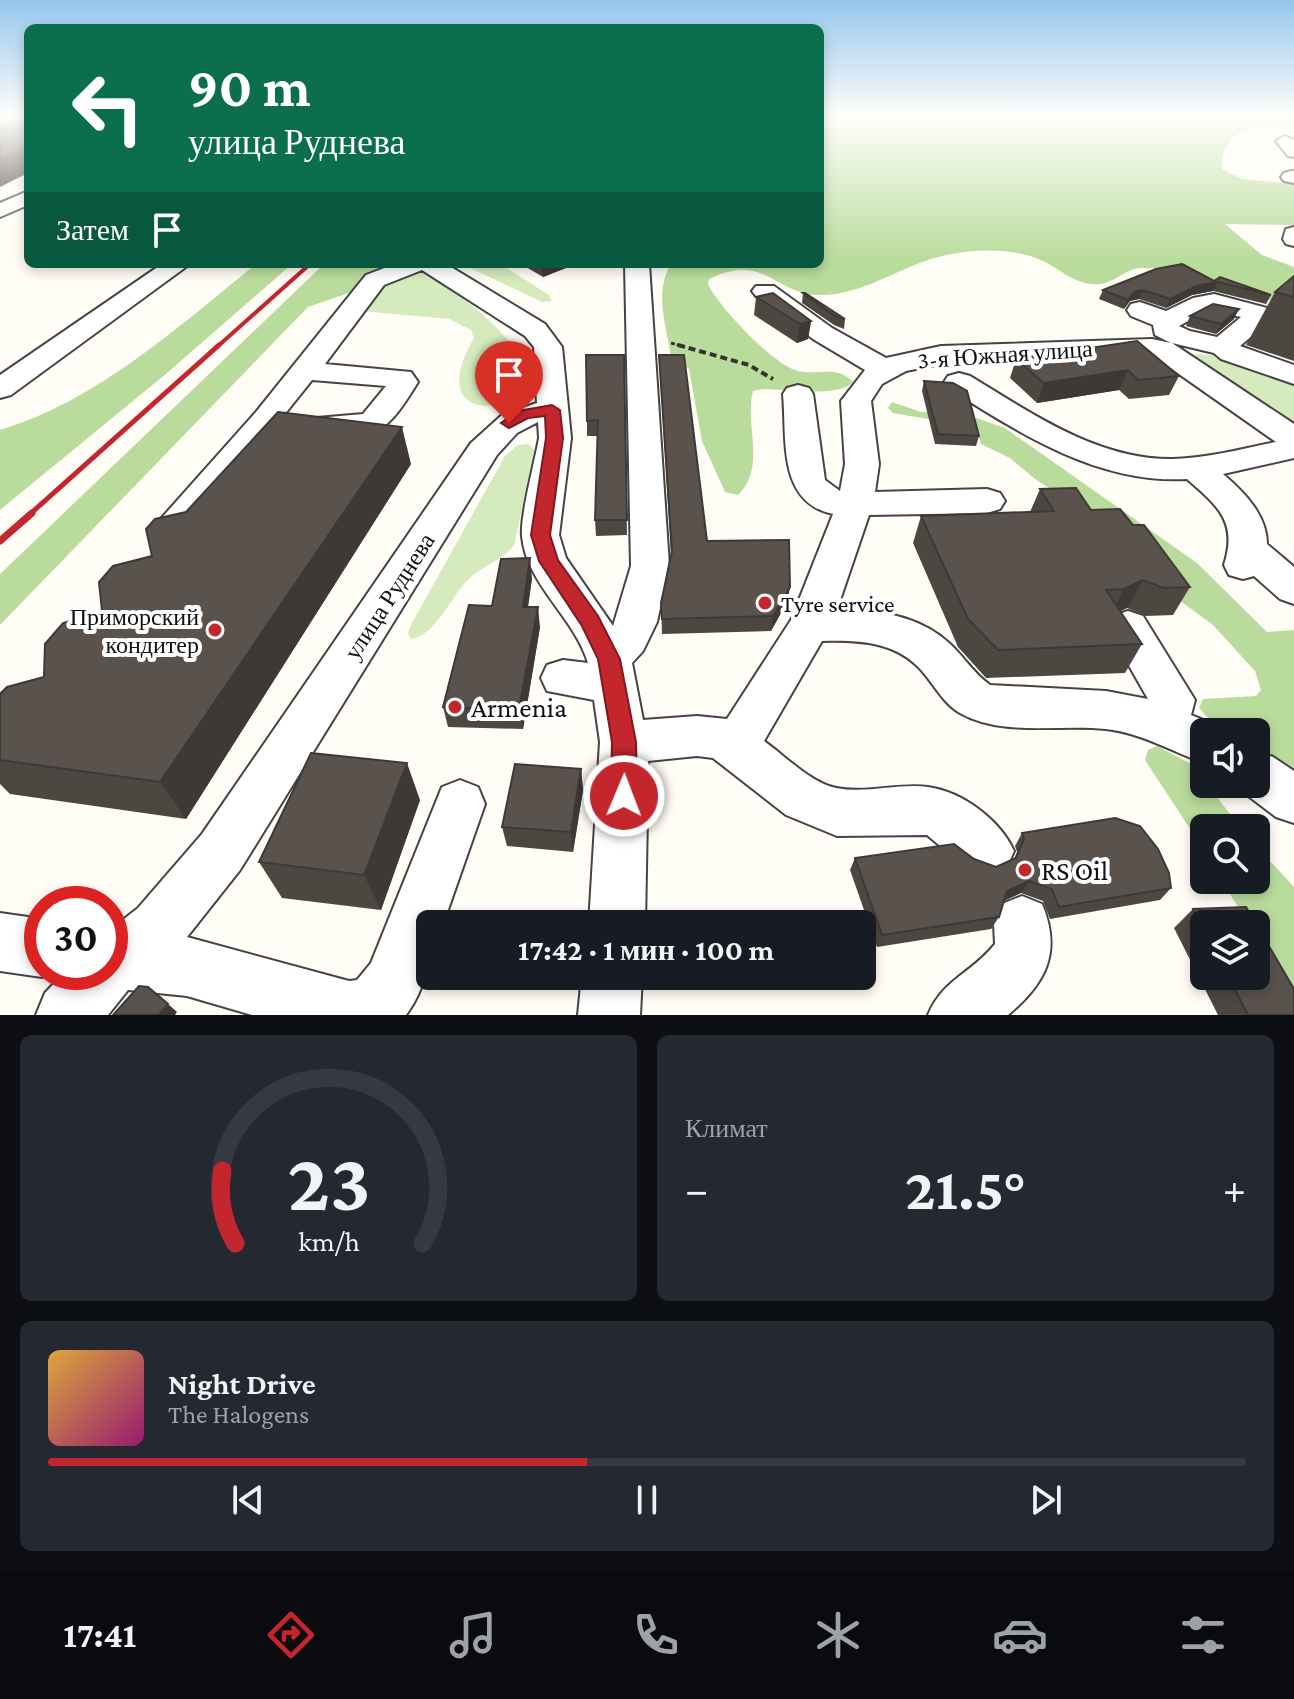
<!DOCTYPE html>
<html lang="ru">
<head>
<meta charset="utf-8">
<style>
	:root { --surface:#171b24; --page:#242831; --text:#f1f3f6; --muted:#9ea1a6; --line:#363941; --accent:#c4262e }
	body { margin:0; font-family:"Crimson Pro",serif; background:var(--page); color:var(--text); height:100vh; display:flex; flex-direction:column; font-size:30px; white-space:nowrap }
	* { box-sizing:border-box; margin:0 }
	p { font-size:26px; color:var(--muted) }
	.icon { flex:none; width:44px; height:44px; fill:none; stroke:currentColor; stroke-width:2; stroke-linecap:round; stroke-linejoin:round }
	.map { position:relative; height:1015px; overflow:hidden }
	.sheet { display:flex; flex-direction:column; gap:20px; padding:20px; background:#0d0f14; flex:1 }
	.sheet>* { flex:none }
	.hud { position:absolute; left:24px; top:24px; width:800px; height:244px; border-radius:12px; box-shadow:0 4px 12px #0003; background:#0b6e4f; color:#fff; overflow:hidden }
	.fabs { position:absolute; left:1190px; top:718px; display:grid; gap:16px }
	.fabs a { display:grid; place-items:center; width:80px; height:80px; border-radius:12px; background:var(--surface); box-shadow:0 4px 12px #0003; font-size:40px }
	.speed { position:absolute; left:24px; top:886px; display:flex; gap:16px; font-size:40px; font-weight:700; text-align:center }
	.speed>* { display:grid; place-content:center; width:104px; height:104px; border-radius:50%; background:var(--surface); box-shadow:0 4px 12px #0003; line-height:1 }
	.speed .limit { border:12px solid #d22; background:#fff; color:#111 }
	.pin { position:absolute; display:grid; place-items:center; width:68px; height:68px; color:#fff; margin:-82px -34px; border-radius:50% 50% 50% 0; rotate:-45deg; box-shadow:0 0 8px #0007 }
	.pin .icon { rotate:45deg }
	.me { position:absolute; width:88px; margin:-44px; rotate:1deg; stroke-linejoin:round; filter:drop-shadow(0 0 6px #0008) }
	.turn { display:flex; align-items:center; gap:28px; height:168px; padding:0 32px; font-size:36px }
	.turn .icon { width:104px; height:104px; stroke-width:2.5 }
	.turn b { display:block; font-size:56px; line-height:68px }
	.then { display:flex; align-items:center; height:76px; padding:0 32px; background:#0003; gap:16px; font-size:30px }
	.big { font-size:60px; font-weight:700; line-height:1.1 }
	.sheet .card { flex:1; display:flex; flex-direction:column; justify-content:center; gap:12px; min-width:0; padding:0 28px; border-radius:12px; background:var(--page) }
	.sheet .dial { align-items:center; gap:0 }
	.dial svg { height:208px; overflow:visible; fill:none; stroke:var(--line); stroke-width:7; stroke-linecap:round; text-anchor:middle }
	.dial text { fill:var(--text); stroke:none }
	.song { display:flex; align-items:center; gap:24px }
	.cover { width:96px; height:96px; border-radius:12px; background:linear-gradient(135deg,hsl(40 70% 55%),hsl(320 70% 35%)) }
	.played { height:8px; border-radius:4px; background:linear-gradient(90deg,var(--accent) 45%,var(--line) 45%) }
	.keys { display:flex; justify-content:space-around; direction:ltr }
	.heat { display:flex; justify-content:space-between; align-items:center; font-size:44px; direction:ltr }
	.sheet .tiles { flex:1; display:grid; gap:20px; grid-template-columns:1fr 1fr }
	.card:last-child { grid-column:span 2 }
	.trip { position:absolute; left:416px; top:910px; width:460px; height:80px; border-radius:12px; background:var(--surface); box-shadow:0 4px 12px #0003; font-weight:700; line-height:80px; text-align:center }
	.menu { display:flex; height:128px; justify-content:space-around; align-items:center; background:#090b0e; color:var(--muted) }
	.menu .icon { width:56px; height:56px }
	.menu .active { color:var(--accent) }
	.menu b { font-size:36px; color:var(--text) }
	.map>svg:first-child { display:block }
</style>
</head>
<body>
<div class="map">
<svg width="1294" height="1015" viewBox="0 0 1294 1015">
	<rect width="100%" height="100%" fill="#fffdf5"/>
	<g fill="#d5ebbd">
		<polygon points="462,264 500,264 549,295 552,301 542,302"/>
		<path d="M421,268C453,291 508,327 522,364C541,414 418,434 474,338L471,330L449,319L362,311L380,284Z"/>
		<polygon points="1197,354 1224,356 1294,382 1294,423 1278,416 1188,357"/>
		<path d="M528,444L535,450L514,545C502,562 479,566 464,584C450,600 434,636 411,639L408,633L412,623L505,456L518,445Z"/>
	</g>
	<g fill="#b9dc9c">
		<path d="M820,118H1294V130C1261,122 1220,127 1222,169L1242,179L1294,184V225L1225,224L1262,255L1294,267V309C1249,294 1188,266 1141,268C1123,269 1112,287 1091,284C1068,281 1056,265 1036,258C1010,248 973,249 946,255C902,264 865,296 818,295C774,294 765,252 709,279L708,284C718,306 771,362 795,370C815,377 837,364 853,382C839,398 785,389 763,389L753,391C744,424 767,468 738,495L725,492L702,441L689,369L671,356C666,326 654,291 671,264H820Z"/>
		<path d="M256,264H292L167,373L0,510V430C97,401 178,327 256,264Z"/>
		<polygon points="324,264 384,264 349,293 308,307 0,625 0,574"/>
		<path d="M892,402L921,412L965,414L1005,428L1197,563L1267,632L1294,630V768L1256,745V732C1229,732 1217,729 1199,708L1203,699L1256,696L1261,690L1255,671L1213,625L1164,589L1063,497L1035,479L1010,458L981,444L977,431L964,425L893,413L888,408Z"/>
		<polygon points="1157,746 1191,764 1241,828 1204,828 1204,850 1145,760 1148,750"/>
		<polygon points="1256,846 1294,887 1294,991 1256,924 1249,924 1221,880 1256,880"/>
	</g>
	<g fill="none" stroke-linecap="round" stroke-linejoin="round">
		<g stroke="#444" stroke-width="4">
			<g id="minor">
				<polygon points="1285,136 1294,140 1294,157 1288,156 1276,141"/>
				<polygon points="1291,171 1294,171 1294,183 1284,181 1281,177 1284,173"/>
				<polygon points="28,191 28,205 0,217 0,203"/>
				<polygon points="1294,227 1294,246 1286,244 1283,239 1286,229"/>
				<polygon points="162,264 190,264 11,395 0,398 0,375"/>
				<path d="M395,264H446L545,324L562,347L571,438L559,535L566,558L613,626L631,566L625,264H649L669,566L657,622L643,651L632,663L643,720L697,716L727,719L791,620L833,514C777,502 787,439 783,394L787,388L798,385L809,388L813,394L825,480L840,491L845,464L841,401L865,370L813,339L756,296L752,291L756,286H774L832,328L886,358L941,346L1152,339L1171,343L1155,335L1153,325L1131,316L1127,310L1131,304L1140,302L1166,311L1193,298L1214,294L1294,315V331L1266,324L1240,346L1294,365V384L1221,359L1214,353L1172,343L1294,424V458L1223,474C1244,492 1267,515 1267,544L1294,567V604L1280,599L1254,576L1243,579L1229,575L1224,565C1238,522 1218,506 1187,479C1098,484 1021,434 948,388L944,382L948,376L959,373L970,376C1031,413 1098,460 1173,459C1208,458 1242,449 1276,442L1152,355L941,364L906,371L882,384L871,401L879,464L875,492L987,489L1000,493L1005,501L1000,509L987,513L869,515L837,609C875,609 921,616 950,644C964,657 974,674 990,685L1106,691L1148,699L1107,627L1113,616L1128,611L1143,616L1195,700L1191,715L1221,727L1223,732H1204V763C1171,751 1141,733 1106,729C1059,724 1002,737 960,713C946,705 937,690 927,677C901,642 863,640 822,641L764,741C785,756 811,783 836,788C866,794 899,783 928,787C963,792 1000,820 1014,851L1006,869L987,877L968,869L927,835L837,836L786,815L713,758L697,756L648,761L645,924H589L600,742L594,700L547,691L541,678L547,665L563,660L588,663C575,618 526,584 522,536C520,517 535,461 539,438L538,422L517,433L497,455L240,870L187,937L349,981L357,980L371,963L442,787L460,780L478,787L485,804L443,924H430C430,958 427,987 406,1015H252L187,996L128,990L108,1015H36L45,993L65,972H110V930L138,908L202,834L471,443L502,415L537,403L534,347L525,336L422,270L384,285L325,364L411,372L418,382C389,429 376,446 317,432L312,425L317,418L363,414L386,386L312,380L184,540L171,544L158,540L152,531L158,522L256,412L366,275ZM1208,310L1241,317L1217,337L1190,331L1179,326Z"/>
				<polygon points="1256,751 1273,757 1294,771 1294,823 1276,817 1239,789 1236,784 1256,784"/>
				<path d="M1022,896L1042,904C1062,952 1046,983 1008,1015H928C943,979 971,974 995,944L994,924L1002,904Z"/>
				<polygon points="0,913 42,919 42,972 54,972 42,977 0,971"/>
				<polygon points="582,976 642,976 640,1015 578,1015"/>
			</g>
		</g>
		<polyline stroke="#333" stroke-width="3" stroke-dasharray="4 2" stroke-linecap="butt" points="671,343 685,347"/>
		<polyline stroke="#333" stroke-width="4" stroke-dasharray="7 4" stroke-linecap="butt" points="678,345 749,365 773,379"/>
		<use href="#minor" fill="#fff" fill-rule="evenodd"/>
		<polyline stroke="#c4262e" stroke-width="4" points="217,347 310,264"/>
		<polyline stroke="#c4262e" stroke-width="5" points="29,515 219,345"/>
		<polyline stroke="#c4262e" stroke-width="7" points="0,541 32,513"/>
	</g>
	<g fill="#4d4742" fill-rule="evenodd">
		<polygon points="521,264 576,264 543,277"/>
		<polygon points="1294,276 1294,361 1246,345 1275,292"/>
		<polygon points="1214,281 1271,295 1266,304 1213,291 1192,295 1166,308 1139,299 1130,301 1124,309 1099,299 1103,290"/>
		<polygon points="803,293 845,319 844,329 834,325 802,303"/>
		<polygon points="756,297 811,321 808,339 797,343 754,315"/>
		<polygon points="1190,316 1234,319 1216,334 1186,326"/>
		<polygon points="624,355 627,535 596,536 595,520 598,436 587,436 587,421"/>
		<polygon points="659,355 707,541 790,587 787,602 771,631 662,634 661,603 671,556"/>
		<polygon points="1016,359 1179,376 1169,395 1129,399 1119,390 1037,403 1010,378"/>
		<polygon points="924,381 979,436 976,446 935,444 922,391"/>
		<polygon points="411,464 186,819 10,794 0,784 0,694 44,677 152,556"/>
		<polygon points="1040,489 1133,525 1190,587 1173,615 1146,616 1127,608 1120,611 1142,644 1125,673 986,678 958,647 913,543 921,516 1030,512"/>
		<polygon points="532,578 528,607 540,627 523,729 448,727 443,707"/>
		<polygon points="581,769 583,790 573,852 507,846 502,827"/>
		<polygon points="420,800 381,910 282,898 259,862"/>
		<polygon points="1022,833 1171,888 1160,900 1050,919 1043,901 1021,893 1004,901 999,917 991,929 877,947 850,870 855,858 974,859 996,867 1014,859 1017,852 1015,846"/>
		<path d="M1193,909L1294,1015H1218L1174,928ZM1204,924L1256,976H1204Z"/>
	</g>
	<g fill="#3f3936">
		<polygon points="28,147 28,173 0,187 0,160"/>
		<polygon points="552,264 576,264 543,277 542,268"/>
		<polygon points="1218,282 1213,291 1192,295 1166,308 1170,299 1196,286"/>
		<polygon points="1143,290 1139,299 1130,301 1124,309 1128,300 1134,292"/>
		<polygon points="1239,309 1234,319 1216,334 1221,324"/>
		<polygon points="811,321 808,339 797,343 800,324"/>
		<polygon points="1128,370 1119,390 1037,403 1044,383"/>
		<polygon points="402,427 411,464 186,819 160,782"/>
		<polygon points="530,558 532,578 525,627 523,607"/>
		<polygon points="1143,580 1127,608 1109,617 1124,589"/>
		<polygon points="790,587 787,602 771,631 773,616"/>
		<polygon points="538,607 540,627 523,729 519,709"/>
		<polygon points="407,763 420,800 381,910 364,875"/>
		<polygon points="581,769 583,790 573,852 571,832"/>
		<polygon points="1029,881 1021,893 999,903 1007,891"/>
		<polygon points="168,1004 177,1012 175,1015 159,1015"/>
	</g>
	<g fill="#5a524d" stroke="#3f3936" stroke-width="2">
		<polygon points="0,118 28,118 28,147 0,160"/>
		<polygon points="535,264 552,264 542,268"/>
		<polygon points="1182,264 1214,281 1220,277 1271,295 1218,282 1196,286 1170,299 1143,290 1134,292 1128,300 1103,290 1156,269"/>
		<polygon points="1294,276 1294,297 1275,292"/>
		<polygon points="773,293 811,321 800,324 756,297"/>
		<polygon points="803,293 805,293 845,319 835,316"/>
		<polygon points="1213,304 1239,309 1221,324 1190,316"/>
		<polygon points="1137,341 1179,376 1138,380 1128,370 1044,383 1016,359"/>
		<polygon points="586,355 624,355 627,520 595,520 598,420 587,421"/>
		<polygon points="659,355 684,355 707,541 789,540 790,587 773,616 662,619 661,603 672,551"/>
		<polygon points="924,381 953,383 967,391 979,436 938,434"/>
		<polygon points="278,412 402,427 160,782 0,760 0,694 7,687 44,677 45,644 63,623 102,611 99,582 113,566 152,556 146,529 155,519 186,512"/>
		<polygon points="1076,488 1091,510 1120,509 1133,525 1144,525 1190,587 1163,588 1143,580 1124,589 1106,590 1142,644 998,650 968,619 921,516 1054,511 1040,489"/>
		<polygon points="530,558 523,607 538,607 519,709 443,707 469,605 492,606 501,559"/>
		<polygon points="311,753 407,763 364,875 259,862"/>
		<polygon points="515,764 581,769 571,832 502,827"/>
		<polygon points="1115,818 1140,826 1158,849 1169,873 1171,888 1059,907 1052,889 1029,881 1007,891 999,917 882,935 855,858 954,844 974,859 996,867 1016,858 1024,839 1022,833"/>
		<polygon points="1246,907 1294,989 1294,1015 1248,1015 1228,976 1256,976 1256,924 1204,924 1204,931 1193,909"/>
		<polygon points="139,986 148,987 168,1004 159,1015 113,1015"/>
	</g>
	<linearGradient id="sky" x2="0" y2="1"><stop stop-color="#95c6ee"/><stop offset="0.45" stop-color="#fffefa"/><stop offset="1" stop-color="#fffefa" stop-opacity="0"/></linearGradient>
	<rect width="1294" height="260" fill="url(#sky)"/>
	<polygon fill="#c4262e" stroke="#7f191e" stroke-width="2" points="552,405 560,410 563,438 550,535 558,560 598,616 620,659 636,742 637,796 633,804 624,808 615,804 611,796 612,742 598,659 582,626 539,561 531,535 546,438 545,416 528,418 509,428 501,423 518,411"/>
	<g fill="#c4262e" stroke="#fff" stroke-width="3">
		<circle cx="765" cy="603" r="8"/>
		<circle cx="215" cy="630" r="8"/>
		<circle cx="455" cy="707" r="8"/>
		<circle cx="1025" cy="870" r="8"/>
	</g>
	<g text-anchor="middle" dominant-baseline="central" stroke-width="8" stroke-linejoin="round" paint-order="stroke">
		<g font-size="24" fill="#111" stroke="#fff">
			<text transform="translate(1005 354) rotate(-4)">3-я Южная улица</text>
			<text transform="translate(389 596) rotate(-57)">улица Руднева</text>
		</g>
		<g font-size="24" fill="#111" stroke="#fff" text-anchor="start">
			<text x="781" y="603">Tyre service</text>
			<text x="199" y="616" text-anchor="end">Приморский<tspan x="199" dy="28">кондитер</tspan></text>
		</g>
		<g font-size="28" fill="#111" stroke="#fff" text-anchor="start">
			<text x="471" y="707">Armenia</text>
			<text x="1041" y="870">RS Oil</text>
		</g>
	</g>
</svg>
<div class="fabs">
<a><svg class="icon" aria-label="sound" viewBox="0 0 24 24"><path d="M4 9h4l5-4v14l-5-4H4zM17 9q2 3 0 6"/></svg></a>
<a><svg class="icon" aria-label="search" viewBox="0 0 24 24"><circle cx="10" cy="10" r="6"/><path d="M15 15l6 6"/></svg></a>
<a><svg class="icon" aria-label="layers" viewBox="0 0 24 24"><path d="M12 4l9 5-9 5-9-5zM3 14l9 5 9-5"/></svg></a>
</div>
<div class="speed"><div class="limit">30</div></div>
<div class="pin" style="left:509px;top:423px;background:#d93025"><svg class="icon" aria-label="arrive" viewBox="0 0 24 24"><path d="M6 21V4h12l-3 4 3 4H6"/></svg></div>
<svg class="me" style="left:624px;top:796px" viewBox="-20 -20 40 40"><circle r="17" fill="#c4262e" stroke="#fff" stroke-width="3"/><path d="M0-11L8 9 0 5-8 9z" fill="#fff"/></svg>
<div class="trip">17:42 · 1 мин · 100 m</div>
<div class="hud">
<div class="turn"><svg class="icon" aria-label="left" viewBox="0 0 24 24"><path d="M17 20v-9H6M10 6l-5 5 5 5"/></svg><div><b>90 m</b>улица Руднева</div></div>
<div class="then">Затем<svg class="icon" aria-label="arrive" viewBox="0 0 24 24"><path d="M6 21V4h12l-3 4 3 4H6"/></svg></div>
</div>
</div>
<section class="sheet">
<div class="tiles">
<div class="card dial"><svg viewBox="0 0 100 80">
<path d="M14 69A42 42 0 1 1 86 69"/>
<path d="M14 69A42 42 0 0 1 9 41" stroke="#c4262e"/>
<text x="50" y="56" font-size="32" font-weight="700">23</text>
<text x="50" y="72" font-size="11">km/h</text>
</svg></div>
<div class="card"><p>Климат</p>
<div class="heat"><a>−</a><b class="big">21.5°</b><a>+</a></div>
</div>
<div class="card">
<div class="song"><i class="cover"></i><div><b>Night Drive</b><p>The Halogens</p></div></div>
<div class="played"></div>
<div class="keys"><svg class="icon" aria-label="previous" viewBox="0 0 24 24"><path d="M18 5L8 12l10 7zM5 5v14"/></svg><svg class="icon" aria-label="pause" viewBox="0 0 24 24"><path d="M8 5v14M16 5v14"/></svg><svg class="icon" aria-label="next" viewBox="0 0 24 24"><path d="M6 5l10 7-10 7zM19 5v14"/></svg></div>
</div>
</div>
</section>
<nav class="menu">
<b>17:41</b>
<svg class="icon active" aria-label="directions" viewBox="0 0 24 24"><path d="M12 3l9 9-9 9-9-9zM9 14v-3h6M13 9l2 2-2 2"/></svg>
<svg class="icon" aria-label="music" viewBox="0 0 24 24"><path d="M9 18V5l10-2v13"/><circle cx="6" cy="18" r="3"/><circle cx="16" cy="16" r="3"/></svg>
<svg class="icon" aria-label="phone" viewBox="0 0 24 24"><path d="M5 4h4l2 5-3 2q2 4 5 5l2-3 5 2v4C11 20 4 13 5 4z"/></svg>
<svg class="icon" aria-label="climate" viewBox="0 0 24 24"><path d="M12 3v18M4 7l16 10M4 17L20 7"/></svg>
<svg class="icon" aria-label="car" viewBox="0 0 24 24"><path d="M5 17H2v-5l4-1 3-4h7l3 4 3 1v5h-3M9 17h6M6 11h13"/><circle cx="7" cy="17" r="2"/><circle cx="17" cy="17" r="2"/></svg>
<svg class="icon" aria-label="filters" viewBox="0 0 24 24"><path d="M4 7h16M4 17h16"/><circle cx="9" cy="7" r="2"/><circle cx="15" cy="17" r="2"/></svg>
</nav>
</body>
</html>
